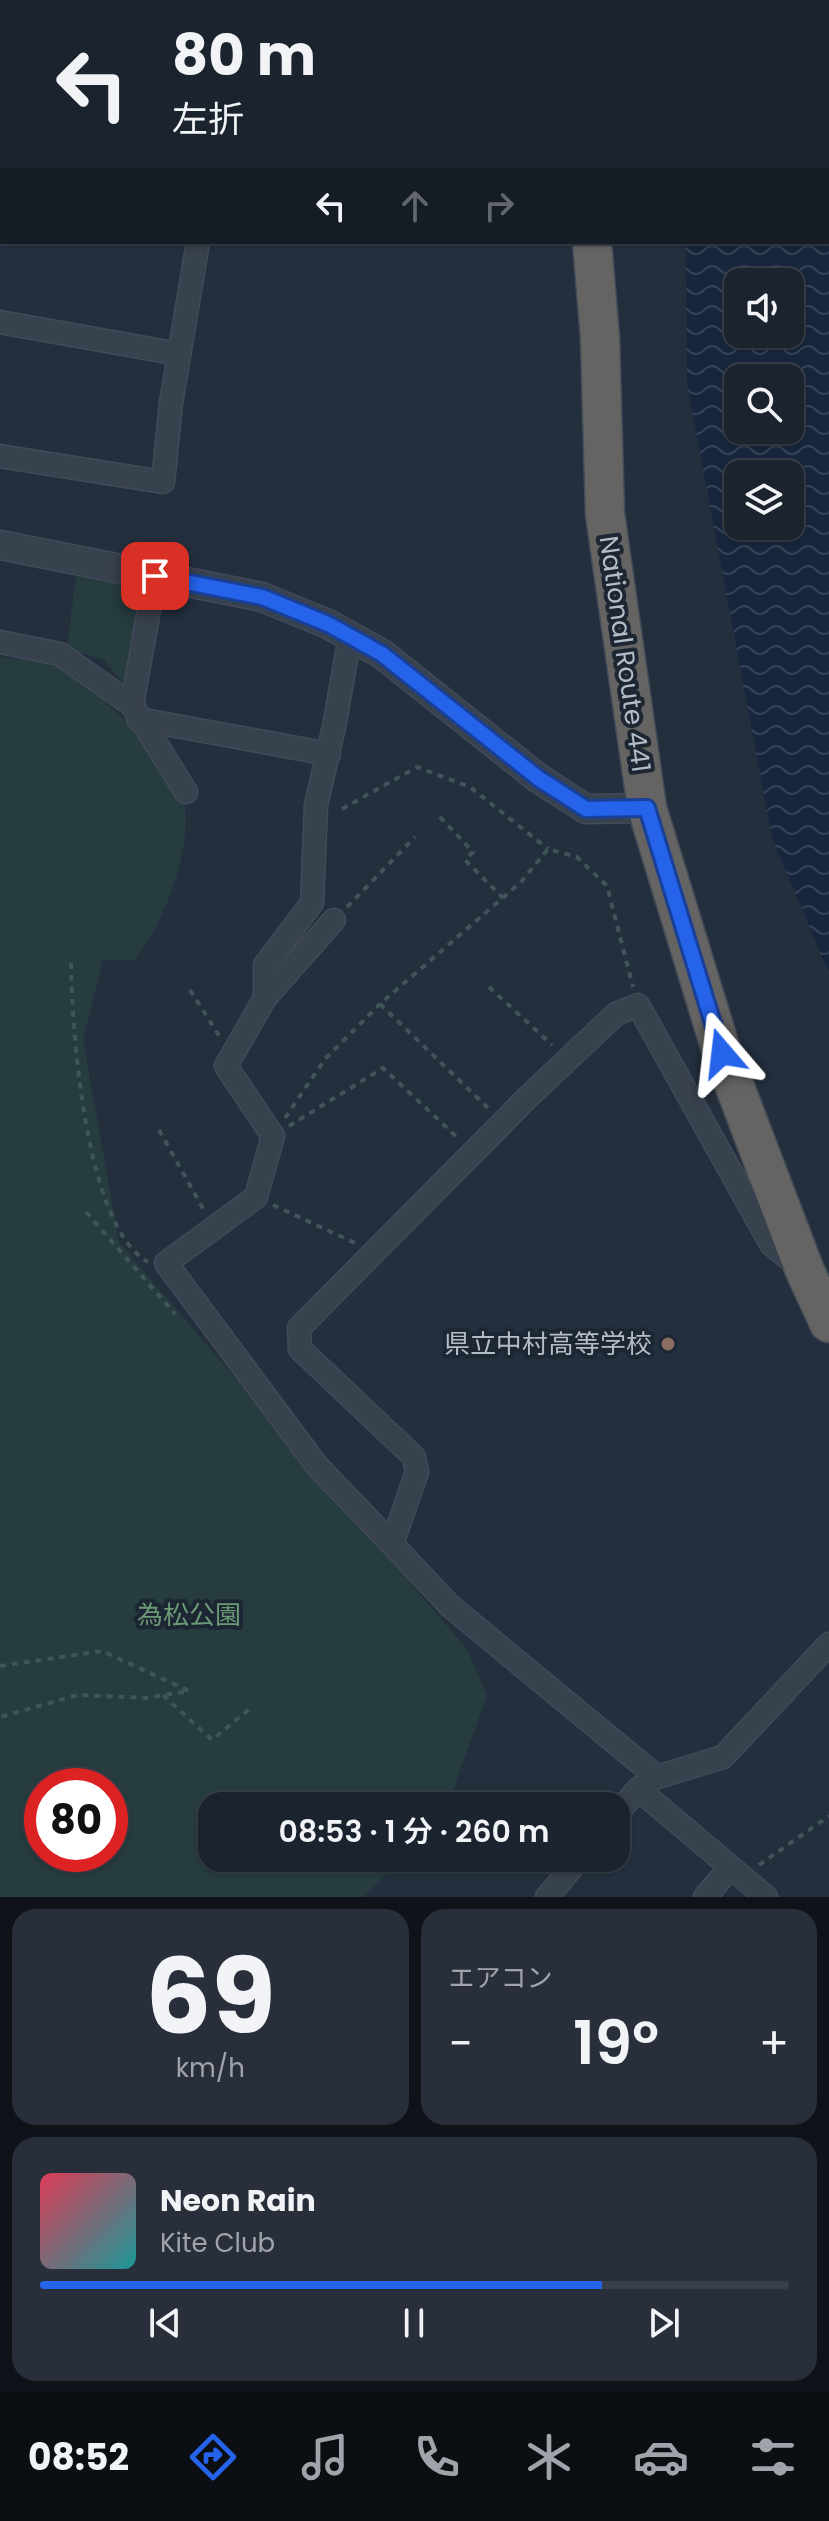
<!DOCTYPE html>
<html lang="ja">
<head>
<meta charset="utf-8">
<style>
	:root { --surface:#1b232e; --page:#282f3a; --text:#f1f3f6; --muted:#a0a4aa; --line:#39404a; --accent:#2563eb }
	body { margin:0; font-family:Poppins,"Noto Sans JP",sans-serif; background:var(--page); color:var(--text); height:100vh; display:flex; flex-direction:column; font-size:30px; white-space:nowrap }
	* { box-sizing:border-box; margin:0 }
	p { font-size:26px; color:var(--muted) }
	.icon { flex:none; width:44px; height:44px; fill:none; stroke:currentColor; stroke-width:2; stroke-linecap:round; stroke-linejoin:round }
	.map { position:relative; height:1897px; overflow:hidden }
	.sheet { display:flex; flex-direction:column; gap:12px; padding:12px; background:#0f1319; flex:1 }
	.sheet>* { flex:none }
	.guide { position:absolute; left:0px; top:0px; width:830px; height:244px; box-shadow:0 2px 6px #0004,0 0 0 2px var(--line); background:#1b232e; color:var(--text); overflow:hidden }
	.fabs { position:absolute; left:724px; top:268px; display:grid; gap:16px }
	.fabs a { display:grid; place-items:center; width:80px; height:80px; border-radius:16px; background:var(--surface); box-shadow:0 2px 6px #0004,0 0 0 2px var(--line); font-size:40px }
	.speed { position:absolute; left:24px; top:1768px; display:flex; gap:16px; font-size:40px; font-weight:700; text-align:center }
	.speed>* { display:grid; place-content:center; width:104px; height:104px; border-radius:50%; background:var(--surface); box-shadow:0 2px 6px #0004,0 0 0 2px var(--line); line-height:1 }
	.speed .limit { border:12px solid #d22; background:#fff; color:#111 }
	.pin { position:absolute; display:grid; place-items:center; width:68px; height:68px; color:#fff; margin:-34px; border-radius:16px; box-shadow:0 4px 12px #0006 }
	.me { position:absolute; width:88px; margin:-44px; rotate:343deg; stroke-linejoin:round; filter:drop-shadow(0 0 6px #0008) }
	.turn { display:flex; align-items:center; gap:28px; height:168px; padding:0 40px; font-size:36px }
	.turn .icon { width:104px; height:104px; stroke-width:2.5 }
	.turn b { display:block; font-size:56px; line-height:68px }
	.lanes { display:flex; align-items:center; height:76px; padding:0 40px; background:#0003; justify-content:center; gap:40px; direction:ltr }
	.lanes .off { opacity:.35 }
	.big { font-size:60px; font-weight:600; line-height:1.1 }
	.sheet .widget { flex:1; display:flex; flex-direction:column; justify-content:center; gap:12px; min-width:0; padding:0 28px; border-radius:24px; background:var(--page) }
	.sheet .dial { align-items:center; gap:0 }
	.dial b { font-size:104px; line-height:1 }
	.song { display:flex; align-items:center; gap:24px }
	.cover { width:96px; height:96px; border-radius:12px; background:linear-gradient(135deg,hsl(350 70% 55%),hsl(180 70% 35%)) }
	.played { height:8px; border-radius:4px; background:linear-gradient(90deg,var(--accent) 75%,var(--line) 75%) }
	.keys { display:flex; justify-content:space-around; direction:ltr }
	.heat { display:flex; justify-content:space-between; align-items:center; font-size:44px; direction:ltr }
	.sheet .tiles { flex:1; display:grid; gap:12px; grid-template-columns:1fr 1fr }
	.widget:last-child { grid-column:span 2 }
	.trip { position:absolute; left:198px; top:1792px; width:432px; height:80px; border-radius:24px; background:var(--surface); box-shadow:0 2px 6px #0004,0 0 0 2px var(--line); font-weight:600; line-height:80px; text-align:center }
	.dock { display:flex; height:128px; justify-content:space-around; align-items:center; background:#0b0e12; color:var(--muted) }
	.dock .icon { width:56px; height:56px }
	.dock .on { color:var(--accent) }
	.dock b { font-size:36px; color:var(--text) }
	.map>svg:first-child { display:block }
</style>
</head>
<body>
<div class="map">
<svg width="829" height="1897" viewBox="0 0 829 1897">
	<defs>
		<pattern id="water-waves" width="16" height="10" patternUnits="userSpaceOnUse" patternTransform="scale(2)"><rect width="16" height="10" fill="#17263c"/><path d="M0 5q4-4 8 0t8 0" fill="none" stroke="#364457"/></pattern>
	</defs>
	<rect width="100%" height="100%" fill="#242f3e"/>
	<g fill="#263c3f" fill-rule="evenodd">
		<polygon points="76,575 144,586 129,680 122,681 104,660 67,648"/>
		<path d="M0,657C19,660 43,660 60,667C91,681 181,772 185,806C191,854 164,922 135,960H103L83,1039L119,1242L467,1649L487,1696L447,1806H212V1858H404L363,1897H0ZM42,1786H110V1854H42Z"/>
	</g>
	<path fill="url(#water-waves)" fill-rule="evenodd" d="M685,0H829V973L772,838L687,383L686,242H828V2ZM738,282H790V334H738ZM738,378H790V430H738ZM738,474H790V526H738Z"/>
	<g fill="none" stroke-linecap="round" stroke-linejoin="round">
		<g stroke="#414a57" stroke-width="25">
			<g id="minor">
				<polyline points="265,0 266,2"/>
				<polyline points="509,0 509,2"/>
				<polyline points="15,2 15,0"/>
				<polyline points="0,108 2,94"/>
				<polyline points="0,202 2,202"/>
				<polyline points="0,322 179,354"/>
				<polyline points="0,456 163,482 171,403 198,242"/>
				<polyline points="155,576 132,705 186,792"/>
				<polyline points="0,642 60,654 132,705"/>
				<polyline points="138,719 329,754"/>
				<polyline points="334,920 265,998 226,1066 273,1136 256,1197 166,1263 318,1467 392,1544"/>
				<polyline points="265,998 265,965 312,903 316,805 334,727 350,636"/>
				<polyline points="657,1777 723,1757 829,1644"/>
				<polyline points="638,1789 766,1897"/>
				<polyline points="616,1815 638,1789 657,1777 450,1606 392,1544 417,1472 414,1457 300,1349 299,1328 527,1098 616,1014 638,1005 771,1244 798,1266"/>
				<polyline points="547,1897 580,1858"/>
				<polyline points="705,1897 730,1868"/>
			</g>
		</g>
		<g stroke="#414a57" stroke-width="31">
			<polyline id="tertiary" points="0,545 262,597 328,624 382,654 538,778 586,809 647,808"/>
		</g>
		<g stroke="#434c59" stroke-width="41">
			<g id="trunk">
				<polyline points="583,0 583,2"/>
				<polyline points="592,242 600,338 605,514 647,808 722,1053 805,1271 829,1323"/>
			</g>
		</g>
		<g stroke="#3f5557" stroke-width="4" stroke-dasharray="6 6" stroke-linecap="butt">
			<polyline points="342,809 417,767 470,787 548,849"/>
			<polyline points="440,817 473,852 465,860 503,898"/>
			<polyline points="347,907 415,837"/>
			<path d="M71,963C72,1031 85,1227 148,1262"/>
			<polyline points="489,987 552,1045"/>
			<polyline points="190,990 220,1037"/>
			<polyline points="488,1108 380,1004 521,882 548,849 577,857 607,886 633,987"/>
			<polyline points="285,1118 325,1059 380,1004"/>
			<polyline points="289,1126 383,1068 460,1140"/>
			<polyline points="159,1130 205,1212"/>
			<polyline points="273,1205 355,1243"/>
			<polyline points="86,1212 175,1314"/>
			<polyline points="0,1666 102,1651 189,1691 146,1698 78,1695 0,1717"/>
			<polyline points="163,1695 212,1740 251,1708"/>
			<polyline points="759,1865 829,1816"/>
		</g>
		<use href="#minor" stroke="#38414e" stroke-width="22"/>
		<use href="#tertiary" stroke="#38414e" stroke-width="28"/>
		<use href="#trunk" stroke="#656462" stroke-width="38"/>
	</g>
	<g fill="none" stroke-linecap="round" stroke-linejoin="round">
		<g stroke="#184099" stroke-width="20">
			<polyline id="route" points="155,576 262,597 328,624 382,654 538,778 586,809 647,808 722,1053"/>
		</g>
		<use href="#route" stroke="#2563eb" stroke-width="14"/>
	</g>
	<circle fill="#8d6e63" stroke="#1d2633" stroke-width="3" cx="668" cy="1344" r="8"/>
	<g text-anchor="middle" dominant-baseline="central" stroke-width="8" stroke-linejoin="round" paint-order="stroke">
		<g font-size="26" fill="#b4bcc9" stroke="#1d2633">
			<text transform="translate(625 654) rotate(82)">National Route 441</text>
		</g>
		<g font-size="26" fill="#b4bcc9" stroke="#1d2633" text-anchor="end">
			<text x="652" y="1344">県立中村高等学校</text>
		</g>
		<g font-size="26" fill="#6b9a76" stroke="#1d2633">
			<text x="189" y="1615">為松公園</text>
		</g>
	</g>
</svg>
<div class="fabs">
<a><svg class="icon" aria-label="sound" viewBox="0 0 24 24"><path d="M4 9h4l5-4v14l-5-4H4zM17 9q2 3 0 6"/></svg></a>
<a><svg class="icon" aria-label="search" viewBox="0 0 24 24"><circle cx="10" cy="10" r="6"/><path d="M15 15l6 6"/></svg></a>
<a><svg class="icon" aria-label="layers" viewBox="0 0 24 24"><path d="M12 4l9 5-9 5-9-5zM3 14l9 5 9-5"/></svg></a>
</div>
<div class="speed"><div class="limit">80</div></div>
<div class="pin" style="left:155px;top:576px;background:#d93025"><svg class="icon" aria-label="arrive" viewBox="0 0 24 24"><path d="M6 21V4h12l-3 4 3 4H6"/></svg></div>
<svg class="me" style="left:722px;top:1053px" viewBox="-20 -20 40 40"><path d="M0-17L14 15 0 8-14 15z" fill="#2563eb" stroke="#fff" stroke-width="4"/></svg>
<div class="trip">08:53 · 1 分 · 260 m</div>
<div class="guide">
<div class="turn"><svg class="icon" aria-label="left" viewBox="0 0 24 24"><path d="M17 20v-9H6M10 6l-5 5 5 5"/></svg><div><b>80 m</b>左折</div></div>
<div class="lanes"><svg class="icon" aria-label="left" viewBox="0 0 24 24"><path d="M17 20v-9H6M10 6l-5 5 5 5"/></svg><svg class="icon off" aria-label="ahead" viewBox="0 0 24 24"><path d="M12 20V5M6 11l6-6 6 6"/></svg><svg class="icon off" aria-label="right" viewBox="0 0 24 24"><path d="M7 20v-9h11M14 6l5 5-5 5"/></svg></div>
</div>
</div>
<section class="sheet">
<div class="tiles">
<div class="widget dial"><b>69</b><p>km/h</p></div>
<div class="widget"><p>エアコン</p>
<div class="heat"><a>−</a><b class="big">19°</b><a>+</a></div>
</div>
<div class="widget">
<div class="song"><i class="cover"></i><div><b>Neon Rain</b><p>Kite Club</p></div></div>
<div class="played"></div>
<div class="keys"><svg class="icon" aria-label="previous" viewBox="0 0 24 24"><path d="M18 5L8 12l10 7zM5 5v14"/></svg><svg class="icon" aria-label="pause" viewBox="0 0 24 24"><path d="M8 5v14M16 5v14"/></svg><svg class="icon" aria-label="next" viewBox="0 0 24 24"><path d="M6 5l10 7-10 7zM19 5v14"/></svg></div>
</div>
</div>
</section>
<nav class="dock">
<b>08:52</b>
<svg class="icon on" aria-label="directions" viewBox="0 0 24 24"><path d="M12 3l9 9-9 9-9-9zM9 14v-3h6M13 9l2 2-2 2"/></svg>
<svg class="icon" aria-label="music" viewBox="0 0 24 24"><path d="M9 18V5l10-2v13"/><circle cx="6" cy="18" r="3"/><circle cx="16" cy="16" r="3"/></svg>
<svg class="icon" aria-label="phone" viewBox="0 0 24 24"><path d="M5 4h4l2 5-3 2q2 4 5 5l2-3 5 2v4C11 20 4 13 5 4z"/></svg>
<svg class="icon" aria-label="climate" viewBox="0 0 24 24"><path d="M12 3v18M4 7l16 10M4 17L20 7"/></svg>
<svg class="icon" aria-label="car" viewBox="0 0 24 24"><path d="M5 17H2v-5l4-1 3-4h7l3 4 3 1v5h-3M9 17h6M6 11h13"/><circle cx="7" cy="17" r="2"/><circle cx="17" cy="17" r="2"/></svg>
<svg class="icon" aria-label="filters" viewBox="0 0 24 24"><path d="M4 7h16M4 17h16"/><circle cx="9" cy="7" r="2"/><circle cx="15" cy="17" r="2"/></svg>
</nav>
</body>
</html>
